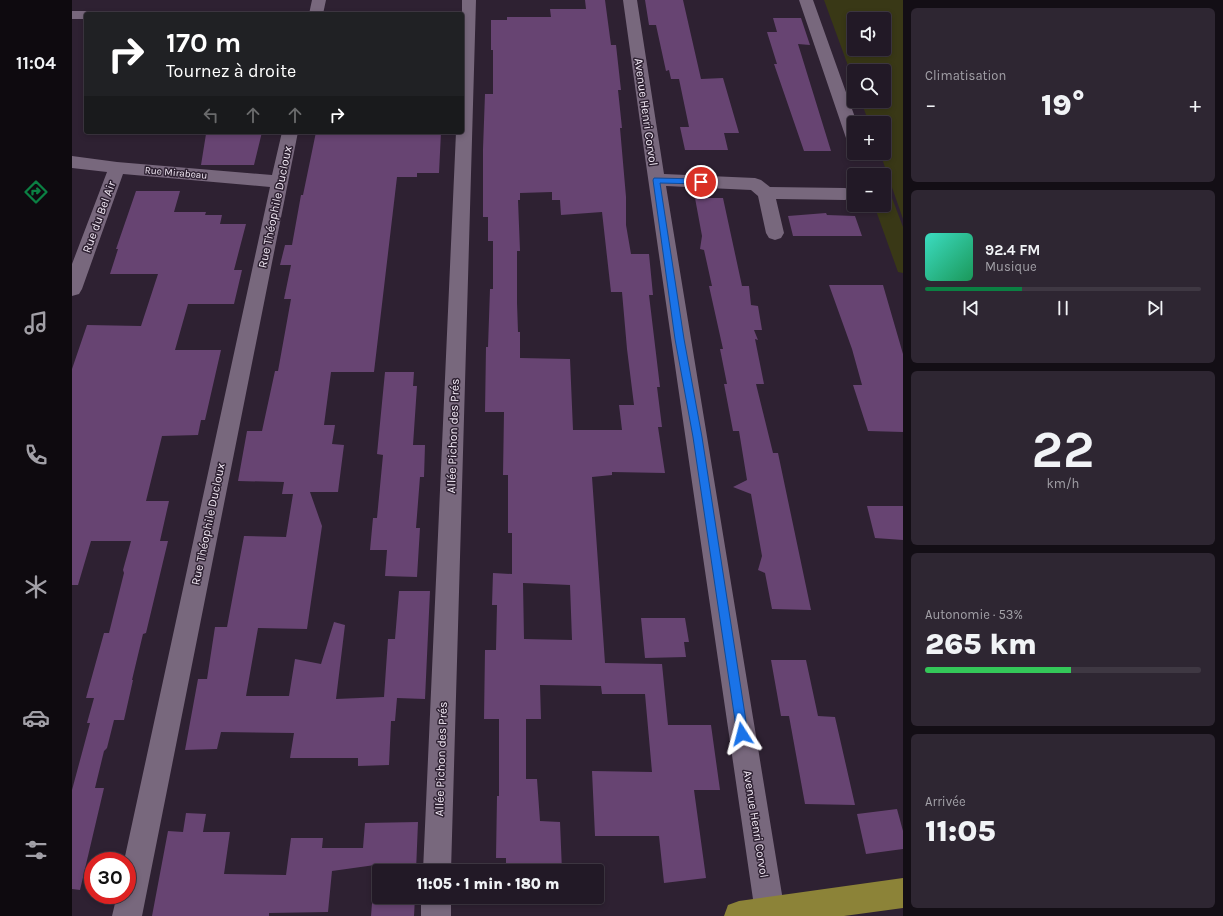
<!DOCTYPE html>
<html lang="fr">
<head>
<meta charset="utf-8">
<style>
	:root { --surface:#221926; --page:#2e2632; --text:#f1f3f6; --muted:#a2a0a7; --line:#3f3843; --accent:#0b8043 }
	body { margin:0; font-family:Karla,sans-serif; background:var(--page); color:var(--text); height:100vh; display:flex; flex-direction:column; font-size:15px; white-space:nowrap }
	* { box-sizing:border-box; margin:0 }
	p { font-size:13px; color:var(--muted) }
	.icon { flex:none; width:22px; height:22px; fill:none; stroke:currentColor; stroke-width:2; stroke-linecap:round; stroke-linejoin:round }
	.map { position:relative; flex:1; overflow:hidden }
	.side { display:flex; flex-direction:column; gap:8px; padding:8px; background:#130e15; width:320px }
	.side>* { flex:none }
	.top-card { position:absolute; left:12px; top:12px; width:380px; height:122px; border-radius:4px; box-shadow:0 2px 6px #0003,0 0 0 1px var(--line); background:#202124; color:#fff; overflow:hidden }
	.controls { position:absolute; left:775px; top:12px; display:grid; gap:8px }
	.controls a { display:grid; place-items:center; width:44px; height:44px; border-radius:4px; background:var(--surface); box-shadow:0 2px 6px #0003,0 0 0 1px var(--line); font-size:20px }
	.speed { position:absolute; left:12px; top:852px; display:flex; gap:8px; font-size:20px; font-weight:700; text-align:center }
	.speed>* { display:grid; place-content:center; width:52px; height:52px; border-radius:50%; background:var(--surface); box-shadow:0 2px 6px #0003,0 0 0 1px var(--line); line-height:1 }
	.speed .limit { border:6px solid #d22; background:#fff; color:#111 }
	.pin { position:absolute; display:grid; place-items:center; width:34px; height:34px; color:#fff; margin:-17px; border:2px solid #fff; border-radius:50%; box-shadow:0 1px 4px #0007 }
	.me { position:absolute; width:44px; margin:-22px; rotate:351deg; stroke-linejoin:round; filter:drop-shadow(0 0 3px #0008) }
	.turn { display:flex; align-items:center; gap:14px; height:84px; padding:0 16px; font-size:18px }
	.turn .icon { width:52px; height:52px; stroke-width:2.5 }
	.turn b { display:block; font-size:28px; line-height:34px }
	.lanes { display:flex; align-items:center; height:38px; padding:0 16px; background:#0003; justify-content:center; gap:20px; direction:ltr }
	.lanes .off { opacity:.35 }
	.big { font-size:30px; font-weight:800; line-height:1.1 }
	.side .widget { flex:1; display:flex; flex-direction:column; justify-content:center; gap:6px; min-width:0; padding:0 14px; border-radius:6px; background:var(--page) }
	.side .dial { align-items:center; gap:0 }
	.dial b { font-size:52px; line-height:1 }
	.song { display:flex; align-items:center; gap:12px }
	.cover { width:48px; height:48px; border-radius:6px; background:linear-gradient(135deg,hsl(170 70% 55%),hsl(150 70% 35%)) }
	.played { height:4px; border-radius:2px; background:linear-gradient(90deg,var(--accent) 35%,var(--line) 35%) }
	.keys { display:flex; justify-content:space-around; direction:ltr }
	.heat { display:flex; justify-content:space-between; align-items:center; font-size:22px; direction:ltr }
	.charge { height:6px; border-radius:3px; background:linear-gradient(90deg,#34c759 53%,var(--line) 0) }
	.trip { position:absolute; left:300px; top:864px; width:232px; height:40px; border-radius:4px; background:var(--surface); box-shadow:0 2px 6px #0003,0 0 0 1px var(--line); font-weight:800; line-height:40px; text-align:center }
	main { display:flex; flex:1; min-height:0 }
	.tabs { display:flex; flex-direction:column; width:72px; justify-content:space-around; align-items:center; background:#0e0a0f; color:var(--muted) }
	.tabs .icon { width:28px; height:28px }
	.tabs .current { color:var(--accent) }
	.tabs b { font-size:18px; color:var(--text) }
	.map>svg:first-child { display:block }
</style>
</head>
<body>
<main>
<nav class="tabs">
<b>11:04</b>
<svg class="icon current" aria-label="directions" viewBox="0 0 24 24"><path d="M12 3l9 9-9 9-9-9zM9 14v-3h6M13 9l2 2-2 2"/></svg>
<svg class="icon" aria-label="music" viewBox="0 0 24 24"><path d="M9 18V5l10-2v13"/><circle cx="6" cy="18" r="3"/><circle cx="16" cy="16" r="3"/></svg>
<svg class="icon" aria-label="phone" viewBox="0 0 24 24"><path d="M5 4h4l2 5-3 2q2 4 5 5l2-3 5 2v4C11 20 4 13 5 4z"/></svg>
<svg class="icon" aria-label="climate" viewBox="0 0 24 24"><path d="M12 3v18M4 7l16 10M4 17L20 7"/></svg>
<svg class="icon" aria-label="car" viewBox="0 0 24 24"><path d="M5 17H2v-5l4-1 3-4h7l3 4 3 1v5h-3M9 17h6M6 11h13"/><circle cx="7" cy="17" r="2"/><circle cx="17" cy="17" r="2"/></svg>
<svg class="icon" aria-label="filters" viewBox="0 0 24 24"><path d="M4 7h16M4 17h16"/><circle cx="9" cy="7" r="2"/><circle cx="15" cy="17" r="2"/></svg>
</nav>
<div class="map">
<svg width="831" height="916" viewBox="0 0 831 916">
	<rect width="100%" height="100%" fill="#2e2132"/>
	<g fill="#393816" fill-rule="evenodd">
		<path d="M752,0H831V219L808,153H812V123H797L789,101H812V71H782V82ZM782,19H812V49H782Z"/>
		<polygon points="812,182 814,182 831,227 831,273 826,272 802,205 812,205"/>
	</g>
	<g fill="#674472" fill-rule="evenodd">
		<path d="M513,0H533L539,45H544L549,90H546L550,128H548L554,197V225L559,254H577L581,295H577L588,387H585L590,427H586L593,473L540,472V475L520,477L533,663L590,664L596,725H639L648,790H622L634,878L592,883L587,836H523L520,771L580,772L573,694H530L529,686L468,685L469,719H454V779H465L468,821L488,822L490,871H434V858H424L425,796H427V719H412L413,650H424L425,605H420L421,573L440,574V533H436V475H431L432,412H413L414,347H416L418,289H421V241H416V217H411V149L413,94H421V50H419V20H435V17H479L478,9H514ZM480,192V200H488L489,215L530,212L539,292H550L555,349L562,405H547L550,430H501L498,359L448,358V332H446L445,303V251H448L446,200H448V193ZM451,583L498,585L500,640L452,639Z"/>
		<polygon points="573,0 611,0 629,79 651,78 667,133 652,133 656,150 613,150 608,127 617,127 607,79 599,79 597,70 594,71 584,25 577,25"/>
		<polygon points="701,18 729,18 738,45 726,44 759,151 732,151 702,64 705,64 695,32 705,32"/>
		<polygon points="138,132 190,132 182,165 129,165 134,134 137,134"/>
		<polygon points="244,132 341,134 341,132 369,132 367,173 345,173 345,177 325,177 302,372 259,372 252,425 263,425 260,444 272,445 266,492 238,492 250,526 235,629 186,628 174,696 217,696 223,659 249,664 262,622 273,625 264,699 312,697 316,639 323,639 327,591 358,591 353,699 325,698 323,721 319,721 317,765 286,766 286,758 218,758 222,733 149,732 145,749 113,750 126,679 135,679 143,627 155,627 172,536 214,537 221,494 210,494 212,482 166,481 175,431 190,431 203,371 206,371 219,299 212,299 219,265 208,265 213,245 220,245 229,195 231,195"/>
		<polygon points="64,191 108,191 102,212 134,212 133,215 150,215 148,224 174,224 162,270 170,270 162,304 116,304 103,350 149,350 133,420 129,420 126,435 90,436 74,501 97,501 88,541 96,541 74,633 71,634 60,680 61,680 52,720 42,720 35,748 32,751 23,788 32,788 8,890 0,889 0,790 18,723 15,723 22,698 14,698 32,633 37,633 52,573 51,570 59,541 19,541 6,585 0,585 0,369 15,325 69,326 86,274 38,274 46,249 44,249"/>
		<polygon points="623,198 651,198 670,286 677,286 679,305 686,306 690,330 682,330 686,340 683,339 692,384 684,384 701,453 706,453 739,610 700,609 693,573 686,570 690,556 679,494 661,487 675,480 667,431 661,431 652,384 655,384 648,349 651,349 637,286 640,286 632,250 628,249 630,236"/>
		<polygon points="754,213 755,215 783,216 790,236 721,236 716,216"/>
		<polygon points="757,285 811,285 831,354 831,432 796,431 781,385 790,385 780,349"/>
		<polygon points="313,372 342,372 341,386 345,386 341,445 353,445 352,477 348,477 344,528 348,528 345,577 313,576 315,550 298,550 301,518 305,518 311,455 305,454"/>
		<polygon points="795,506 831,506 831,540 803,538"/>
		<polygon points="569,618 613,618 617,642 612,642 614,657 573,658"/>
		<polygon points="699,660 734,660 746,716 763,717 783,805 733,804 717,716 709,716"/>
		<polygon points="825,809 831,831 831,849 794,854 785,814"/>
		<polygon points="114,813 134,814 131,832 158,832 152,874 214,875 219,838 251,838 250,848 291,848 293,823 346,822 344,871 307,871 307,897 343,897 342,916 299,916 303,865 260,871 256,912 197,913 197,916 80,916 96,831 111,832"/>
	</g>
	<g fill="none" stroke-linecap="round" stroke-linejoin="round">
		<g fill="#78687d" fill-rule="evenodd">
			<polygon points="240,0 254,0 251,14 237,14"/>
			<polygon points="390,0 404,0 379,871 351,871 384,132 390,132"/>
			<path d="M551,0H565L592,174L683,178L689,180L698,187L773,188L779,190L782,194L779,198L773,200L704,199L712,233L709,238L703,240L697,238L694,233L686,196L679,190L594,186L713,913L712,916H684L683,913C639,609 593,304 551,0Z"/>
			<polygon points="727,0 741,0 785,123 782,123 782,143 776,142 774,138"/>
			<polygon points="0,11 14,11 21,14 14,14 14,19 0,19"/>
			<polygon points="210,132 226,132 70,916 40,916 45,895 55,895 55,861 52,861 198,187 51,174 10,289 7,294 0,296 0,264 35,172 0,168 0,156 45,162 200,175"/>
			<rect x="349" y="897" width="30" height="19"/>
		</g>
		<polygon fill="#8c8338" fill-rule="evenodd" points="831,878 831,908 772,916 652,916 656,905 667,901"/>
	</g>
	<polygon fill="#1a73e8" stroke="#114b97" points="582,178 629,179 632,182 629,184 588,183 612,339 630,437 676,734 674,738 670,740 667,738 665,734 621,437 603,339 581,180"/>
	<g text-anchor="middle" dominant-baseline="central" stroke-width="3" stroke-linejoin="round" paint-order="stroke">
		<g font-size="10" fill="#f4ebf7" stroke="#2e2132">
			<text transform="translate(104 173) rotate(5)">Rue Mirabeau</text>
		</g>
		<g font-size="12" fill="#f4ebf7" stroke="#2e2132">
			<text transform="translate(574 112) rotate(82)">Avenue Henri Corvol</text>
			<text transform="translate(203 207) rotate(-78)">Rue Théophile Ducloux</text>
			<text transform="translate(27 217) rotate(-70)">Rue du Bel Air</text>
			<text transform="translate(381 436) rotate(-88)">Allée Pichon des Prés</text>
			<text transform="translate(136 524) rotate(-78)">Rue Théophile Ducloux</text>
			<text transform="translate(369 759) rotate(-88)">Allée Pichon des Prés</text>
			<text transform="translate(684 824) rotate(81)">Avenue Henri Corvol</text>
		</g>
	</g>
</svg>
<div class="controls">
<a><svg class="icon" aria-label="sound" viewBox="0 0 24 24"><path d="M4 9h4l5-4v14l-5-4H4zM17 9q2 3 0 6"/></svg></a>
<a><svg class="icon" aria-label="search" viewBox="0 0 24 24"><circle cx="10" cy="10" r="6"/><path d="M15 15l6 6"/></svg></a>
<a>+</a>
<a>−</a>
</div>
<div class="speed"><div class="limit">30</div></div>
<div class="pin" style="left:629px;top:182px;background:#d93025"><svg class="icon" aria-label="arrive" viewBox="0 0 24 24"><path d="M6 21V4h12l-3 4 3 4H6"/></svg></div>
<svg class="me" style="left:670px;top:734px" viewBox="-20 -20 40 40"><path d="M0-17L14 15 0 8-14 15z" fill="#1a73e8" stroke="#fff" stroke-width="4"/></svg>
<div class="trip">11:05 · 1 min · 180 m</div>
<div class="top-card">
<div class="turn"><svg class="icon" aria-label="right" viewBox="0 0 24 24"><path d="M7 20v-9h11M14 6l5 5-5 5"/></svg><div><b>170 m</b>Tournez à droite</div></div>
<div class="lanes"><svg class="icon off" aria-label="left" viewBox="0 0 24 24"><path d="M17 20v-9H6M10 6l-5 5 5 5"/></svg><svg class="icon off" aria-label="ahead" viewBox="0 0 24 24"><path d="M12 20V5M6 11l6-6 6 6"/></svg><svg class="icon off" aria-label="ahead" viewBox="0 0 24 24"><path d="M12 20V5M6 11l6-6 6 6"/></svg><svg class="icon" aria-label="right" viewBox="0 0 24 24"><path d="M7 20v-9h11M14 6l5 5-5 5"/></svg></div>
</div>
</div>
<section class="side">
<div class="widget"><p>Climatisation</p>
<div class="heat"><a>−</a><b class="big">19°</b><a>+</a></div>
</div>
<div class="widget">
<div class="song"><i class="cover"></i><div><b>92.4 FM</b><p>Musique</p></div></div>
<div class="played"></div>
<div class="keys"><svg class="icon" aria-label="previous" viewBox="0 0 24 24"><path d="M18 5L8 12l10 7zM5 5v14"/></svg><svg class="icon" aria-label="pause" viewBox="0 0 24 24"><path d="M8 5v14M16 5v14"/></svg><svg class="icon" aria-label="next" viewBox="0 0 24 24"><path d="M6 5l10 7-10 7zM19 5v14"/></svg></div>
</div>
<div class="widget dial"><b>22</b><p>km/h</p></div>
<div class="widget"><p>Autonomie · 53%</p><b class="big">265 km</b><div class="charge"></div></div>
<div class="widget"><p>Arrivée</p><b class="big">11:05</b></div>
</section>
</main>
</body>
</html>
